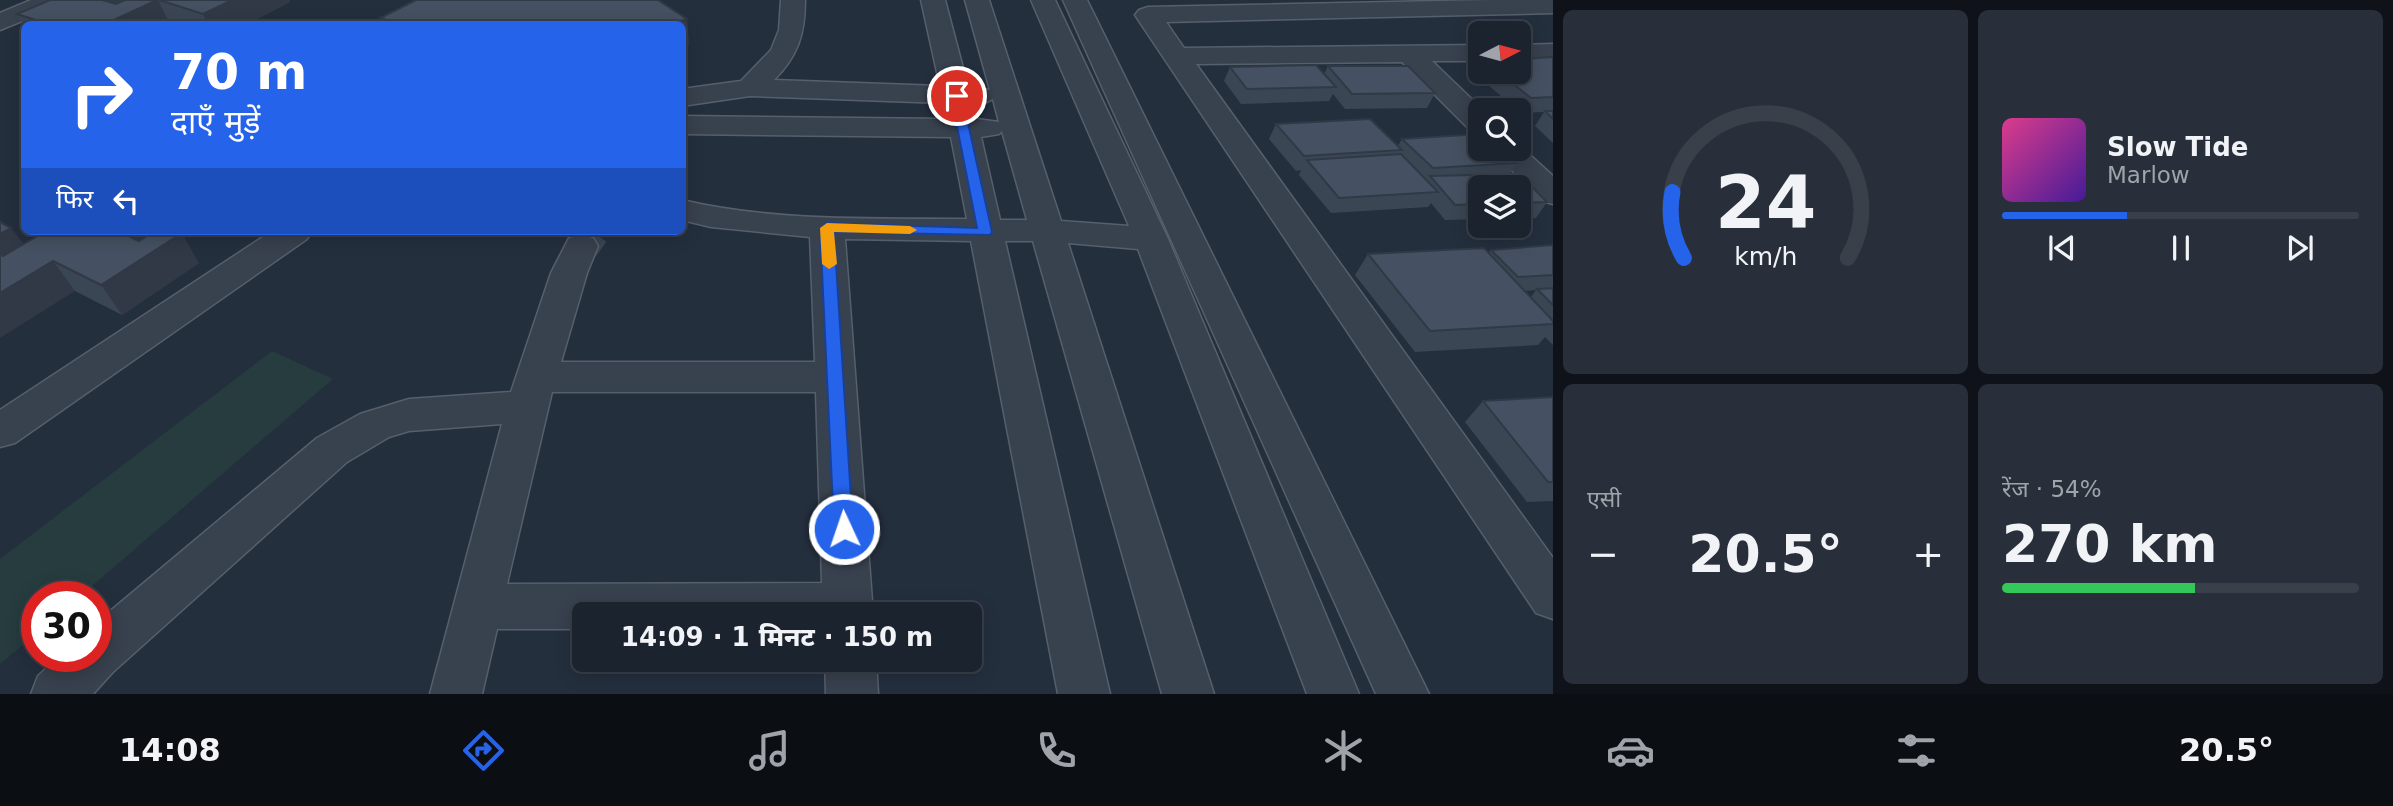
<!DOCTYPE html>
<html lang="hi">
<head>
<meta charset="utf-8">
<style>
	:root { --surface:#1b232e; --page:#282f3a; --text:#f1f3f6; --muted:#a0a4aa; --line:#39404a; --accent:#2563eb }
	body { margin:0; font-family:"DejaVu Sans","Noto Sans Devanagari",sans-serif; background:var(--page); color:var(--text); height:100vh; display:flex; flex-direction:column; font-size:26px; white-space:nowrap }
	* { box-sizing:border-box; margin:0 }
	p { font-size:23px; color:var(--muted) }
	.icon { flex:none; width:38px; height:38px; fill:none; stroke:currentColor; stroke-width:2; stroke-linecap:round; stroke-linejoin:round }
	.map { position:relative; flex:1; overflow:hidden }
	.side { display:flex; flex-direction:column; gap:10px; padding:10px; background:#0f1319; width:840px }
	.side>* { flex:none }
	.top-card { position:absolute; left:21px; top:21px; width:665px; height:214px; border-radius:10px; box-shadow:0 4px 18px #0003,0 0 0 2px var(--line); background:#2563eb; color:#fff; overflow:hidden }
	.needle { width:46px; rotate:84deg }
	.tools { position:absolute; left:1468px; top:21px; display:grid; gap:14px }
	.tools a { display:grid; place-items:center; width:63px; height:63px; border-radius:10px; background:var(--surface); box-shadow:0 4px 18px #0003,0 0 0 2px var(--line); font-size:35px }
	.speed { position:absolute; left:21px; top:581px; display:flex; gap:14px; font-size:35px; font-weight:700; text-align:center }
	.speed>* { display:grid; place-content:center; width:91px; height:91px; border-radius:50%; background:var(--surface); box-shadow:0 4px 18px #0003,0 0 0 2px var(--line); line-height:1 }
	.speed .limit { border:10px solid #d22; background:#fff; color:#111 }
	.pin { position:absolute; display:grid; place-items:center; width:60px; height:60px; color:#fff; margin:-30px; border:4px solid #fff; border-radius:50%; box-shadow:0 2px 7px #0007 }
	.me { position:absolute; width:77px; margin:-38px; rotate:357deg; stroke-linejoin:round; filter:drop-shadow(0 0 5px #0008) }
	.turn { display:flex; align-items:center; gap:24px; height:147px; padding:0 35px; font-size:32px }
	.turn .icon { width:91px; height:91px; stroke-width:2.5 }
	.turn b { display:block; font-size:49px; line-height:60px }
	.then { display:flex; align-items:center; height:66px; padding:0 35px; background:#0003; gap:14px; font-size:26px }
	.big { font-size:52px; font-weight:800; line-height:1.1 }
	.side .widget { flex:1; display:flex; flex-direction:column; justify-content:center; gap:10px; min-width:0; padding:0 24px; border-radius:10px; background:var(--page) }
	.side .dial { align-items:center; gap:0 }
	.dial svg { height:182px; overflow:visible; fill:none; stroke:var(--line); stroke-width:7; stroke-linecap:round; text-anchor:middle }
	.dial text { fill:var(--text); stroke:none }
	.song { display:flex; align-items:center; gap:21px }
	.cover { width:84px; height:84px; border-radius:10px; background:linear-gradient(135deg,hsl(330 70% 55%),hsl(260 70% 35%)) }
	.played { height:7px; border-radius:4px; background:linear-gradient(90deg,var(--accent) 35%,var(--line) 35%) }
	.keys { display:flex; justify-content:space-around; direction:ltr }
	.heat { display:flex; justify-content:space-between; align-items:center; font-size:38px; direction:ltr }
	.charge { height:10px; border-radius:5px; background:linear-gradient(90deg,#34c759 54%,var(--line) 0) }
	.side .tiles { flex:1; display:grid; gap:10px; grid-template-columns:repeat(2,1fr) }
	.trip { position:absolute; left:572px; top:602px; width:410px; height:70px; border-radius:10px; background:var(--surface); box-shadow:0 4px 18px #0003,0 0 0 2px var(--line); font-weight:800; line-height:70px; text-align:center }
	.menu { display:flex; height:112px; justify-content:space-around; align-items:center; background:#0b0e12; color:var(--muted) }
	.menu .icon { width:49px; height:49px }
	.menu .on { color:var(--accent) }
	.menu b { font-size:32px; color:var(--text) }
	main { display:flex; flex:1; min-height:0 }
	.map>svg:first-child { display:block }
</style>
</head>
<body>
<main>
<div class="map">
<svg width="1553" height="694" viewBox="0 0 1553 694">
	<rect width="100%" height="100%" fill="#242f3e"/>
	<polygon fill="#263c3f" points="272,351 333,379 79,597 37,597 37,633 0,664 0,559"/>
	<g fill="none" stroke-linecap="round" stroke-linejoin="round">
		<polyline stroke="#3a4453" stroke-width="36" stroke-dasharray="36 18" stroke-linecap="butt" points="581,246 592,231"/>
		<g stroke="#565f6c" stroke-width="3">
			<g id="minor">
				<polygon points="31,0 64,0 61,5 0,30 0,13"/>
				<path d="M781,0H805C805,34 798,56 774,80L940,86L921,0H945L968,87L990,90L965,0H989L1061,221L1129,226L1031,0H1055L1168,239L1359,694H1307L1138,249L1068,243L1214,694H1162L1033,241H1005L1110,694H1058L971,241L845,239L873,614H584V629H497L482,694H430L502,424L409,431L389,437L347,462L113,672L93,694H31L38,676L59,656H96V623L317,438L360,414L409,399L511,392L551,273L569,238L581,235L593,238L598,246L587,273L561,362H815L810,237L711,227L682,220V200C775,222 873,218 967,219L951,137L682,134V116L947,119L944,103L750,96L682,106V89L741,81L771,50L779,30ZM993,99L999,122L977,119L973,104L981,105ZM1002,131L1027,220H1000L981,137L999,134ZM552,392H816L822,583L507,584Z"/>
				<polygon points="1063,0 1087,0 1429,694 1376,694"/>
				<polygon points="1489,0 1553,0 1553,13 1166,22 1184,48 1480,45 1480,61 1432,61 1483,110 1480,110 1480,133 1470,130 1402,62 1196,64 1553,558 1553,619 1536,613 1135,15 1139,10 1148,7"/>
				<polygon points="1553,44 1553,60 1519,61 1519,45"/>
				<polygon points="1519,145 1553,176 1553,204 1542,201 1491,149 1519,149"/>
				<polygon points="272,231 312,231 307,239 15,443 0,447 0,410"/>
				<polygon points="825,660 876,660 878,694 826,694"/>
			</g>
		</g>
		<use href="#minor" fill="#38414e" fill-rule="evenodd"/>
	</g>
	<g fill="#3b4654" fill-rule="evenodd">
		<polygon points="50,0 289,0 290,2 247,24 24,24 24,26 17,14"/>
		<polygon points="416,0 658,0 687,19 689,46 682,48 682,24 382,24 380,18"/>
		<polygon points="1553,57 1553,143 1535,126 1544,112 1521,113 1475,74 1480,65 1480,72 1519,72"/>
		<polygon points="1328,66 1435,93 1427,108 1345,109 1333,94 1329,101 1241,104 1224,81 1230,67 1324,74"/>
		<polygon points="1276,124 1398,146 1402,139 1517,163 1509,175 1547,202 1536,218 1519,218 1519,187 1480,187 1480,219 1445,220 1431,203 1428,207 1331,213 1299,175 1301,170 1296,171 1269,139"/>
		<polygon points="24,244 199,263 122,315 75,291"/>
		<path d="M1553,245V345L1545,337L1538,345L1415,352L1355,275L1368,254L1488,253L1491,250ZM1536,290L1531,297L1525,291Z"/>
		<polygon points="1553,397 1553,501 1527,502 1465,422 1483,401"/>
	</g>
	<g fill="#303945">
		<polygon points="98,0 158,0 170,24 105,24"/>
		<polygon points="232,0 289,0 290,2 247,24 208,24 203,14"/>
		<polygon points="687,19 689,46 682,48 682,24 669,24"/>
		<polygon points="11,228 34,257 0,267 0,234"/>
		<polygon points="112,231 169,231 129,256"/>
		<polygon points="182,233 199,263 122,315 101,285"/>
		<polygon points="53,261 75,291 0,338 0,293"/>
	</g>
	<g fill="#455162" stroke="#303945" stroke-width="2">
		<polygon points="50,0 102,0 116,4 125,0 157,0 105,24 48,24 17,14"/>
		<polygon points="159,0 232,0 203,14"/>
		<polygon points="416,0 658,0 687,19 669,24 401,24 380,18"/>
		<polygon points="1553,57 1553,97 1531,98 1498,72 1519,72 1519,59"/>
		<polygon points="1316,65 1336,87 1247,89 1230,67"/>
		<polygon points="1328,66 1408,66 1435,93 1352,94"/>
		<polygon points="1545,111 1553,111 1553,119"/>
		<polygon points="1370,119 1402,150 1304,156 1276,124"/>
		<polygon points="1480,134 1480,149 1500,149 1517,163 1433,168 1402,139"/>
		<polygon points="1401,154 1438,192 1339,198 1307,160"/>
		<polygon points="1519,174 1547,202 1519,203 1519,187 1480,187 1480,204 1455,205 1430,176"/>
		<polygon points="0,222 11,228 0,234"/>
		<polygon points="46,231 118,231 139,241 154,231 177,231 182,233 101,285 53,261 0,293 0,254 3,256"/>
		<polygon points="1553,245 1553,275 1518,277 1491,250"/>
		<polygon points="1484,248 1553,321 1553,324 1430,331 1368,254"/>
		<polygon points="1553,288 1553,305 1537,289"/>
		<polygon points="1553,397 1553,482 1548,482 1483,401"/>
	</g>
	<polygon fill="#2563eb" stroke="#184099" stroke-width="2" points="952,93 962,96 992,232 990,235 834,232 853,529 850,535 844,537 837,535 834,529 820,228 827,223 977,228 951,96"/>
	<polygon fill="#f59e0b" points="827,223 910,226 917,230 910,234 834,232 837,264 829,269 822,264 820,228"/>
</svg>
<div class="tools">
<a><svg class="needle" viewBox="-14 -14 28 28"><path d="M0-13l5 13h-10z" fill="#e53935"/><path d="M0 13l5-13h-10z" fill="#a0a4aa"/></svg></a>
<a><svg class="icon" aria-label="search" viewBox="0 0 24 24"><circle cx="10" cy="10" r="6"/><path d="M15 15l6 6"/></svg></a>
<a><svg class="icon" aria-label="layers" viewBox="0 0 24 24"><path d="M12 4l9 5-9 5-9-5zM3 14l9 5 9-5"/></svg></a>
</div>
<div class="speed"><div class="limit">30</div></div>
<div class="pin" style="left:957px;top:96px;background:#d93025"><svg class="icon" aria-label="arrive" viewBox="0 0 24 24"><path d="M6 21V4h12l-3 4 3 4H6"/></svg></div>
<svg class="me" style="left:844px;top:529px" viewBox="-20 -20 40 40"><circle r="17" fill="#2563eb" stroke="#fff" stroke-width="3"/><path d="M0-11L8 9 0 5-8 9z" fill="#fff"/></svg>
<div class="trip">14:09 · 1 मिनट · 150 m</div>
<div class="top-card">
<div class="turn"><svg class="icon" aria-label="right" viewBox="0 0 24 24"><path d="M7 20v-9h11M14 6l5 5-5 5"/></svg><div><b>70 m</b>दाएँ मुड़ें</div></div>
<div class="then">फिर<svg class="icon" aria-label="left" viewBox="0 0 24 24"><path d="M17 20v-9H6M10 6l-5 5 5 5"/></svg></div>
</div>
</div>
<section class="side">
<div class="tiles">
<div class="widget dial"><svg viewBox="0 0 100 80">
<path d="M14 69A42 42 0 1 1 86 69"/>
<path d="M14 69A42 42 0 0 1 9 40" stroke="#2563eb"/>
<text x="50" y="56" font-size="32" font-weight="700">24</text>
<text x="50" y="72" font-size="11">km/h</text>
</svg></div>
<div class="widget">
<div class="song"><i class="cover"></i><div><b>Slow Tide</b><p>Marlow</p></div></div>
<div class="played"></div>
<div class="keys"><svg class="icon" aria-label="previous" viewBox="0 0 24 24"><path d="M18 5L8 12l10 7zM5 5v14"/></svg><svg class="icon" aria-label="pause" viewBox="0 0 24 24"><path d="M8 5v14M16 5v14"/></svg><svg class="icon" aria-label="next" viewBox="0 0 24 24"><path d="M6 5l10 7-10 7zM19 5v14"/></svg></div>
</div>
<div class="widget"><p>एसी</p>
<div class="heat"><a>−</a><b class="big">20.5°</b><a>+</a></div>
</div>
<div class="widget"><p>रेंज · 54%</p><b class="big">270 km</b><div class="charge"></div></div>
</div>
</section>
</main>
<nav class="menu">
<b>14:08</b>
<svg class="icon on" aria-label="directions" viewBox="0 0 24 24"><path d="M12 3l9 9-9 9-9-9zM9 14v-3h6M13 9l2 2-2 2"/></svg>
<svg class="icon" aria-label="music" viewBox="0 0 24 24"><path d="M9 18V5l10-2v13"/><circle cx="6" cy="18" r="3"/><circle cx="16" cy="16" r="3"/></svg>
<svg class="icon" aria-label="phone" viewBox="0 0 24 24"><path d="M5 4h4l2 5-3 2q2 4 5 5l2-3 5 2v4C11 20 4 13 5 4z"/></svg>
<svg class="icon" aria-label="climate" viewBox="0 0 24 24"><path d="M12 3v18M4 7l16 10M4 17L20 7"/></svg>
<svg class="icon" aria-label="car" viewBox="0 0 24 24"><path d="M5 17H2v-5l4-1 3-4h7l3 4 3 1v5h-3M9 17h6M6 11h13"/><circle cx="7" cy="17" r="2"/><circle cx="17" cy="17" r="2"/></svg>
<svg class="icon" aria-label="filters" viewBox="0 0 24 24"><path d="M4 7h16M4 17h16"/><circle cx="9" cy="7" r="2"/><circle cx="15" cy="17" r="2"/></svg>
<b>20.5°</b>
</nav>
</body>
</html>
